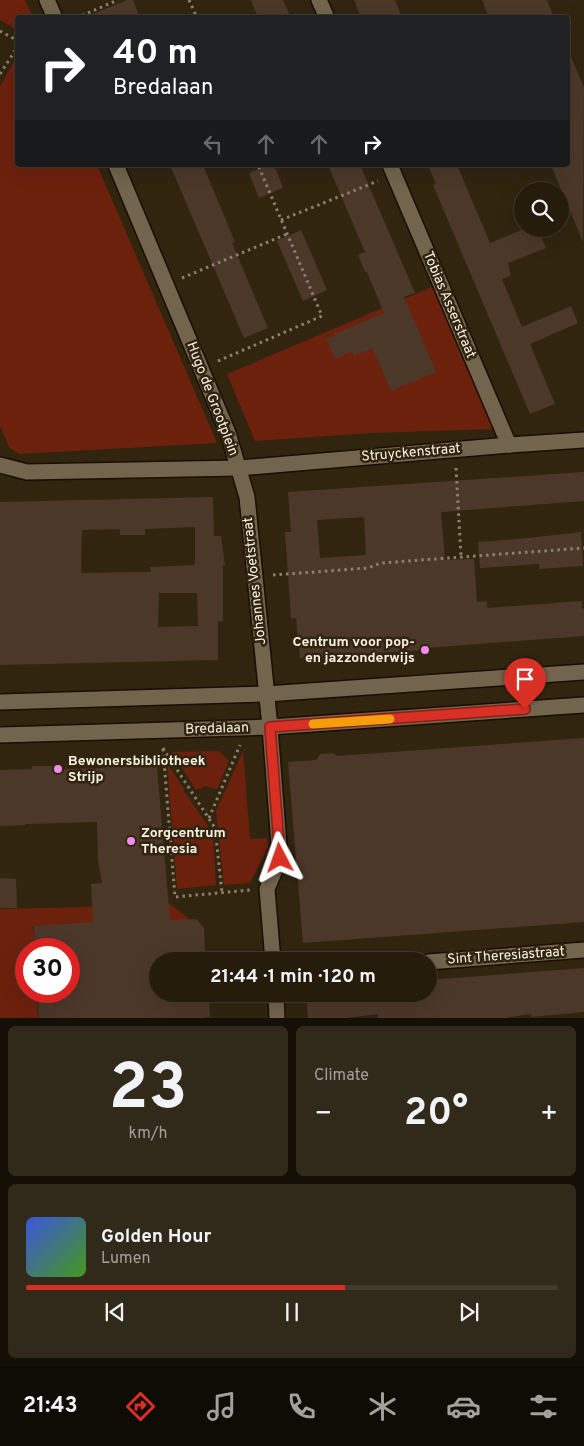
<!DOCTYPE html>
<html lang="en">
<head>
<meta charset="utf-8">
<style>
	:root { --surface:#251c0c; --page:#31291a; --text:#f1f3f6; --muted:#a3a19d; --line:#423a2d; --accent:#d93025 }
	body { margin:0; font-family:Overpass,sans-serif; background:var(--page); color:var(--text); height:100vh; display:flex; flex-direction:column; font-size:19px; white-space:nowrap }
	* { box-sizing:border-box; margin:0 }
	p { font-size:16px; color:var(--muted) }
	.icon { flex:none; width:28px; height:28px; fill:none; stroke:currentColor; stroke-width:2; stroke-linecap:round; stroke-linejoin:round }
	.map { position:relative; height:1018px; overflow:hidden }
	.drawer { display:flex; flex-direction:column; gap:8px; padding:8px; background:#140f07; flex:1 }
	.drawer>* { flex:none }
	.banner { position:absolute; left:15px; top:15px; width:555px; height:152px; border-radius:5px; box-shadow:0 5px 20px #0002,0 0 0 1px var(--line); background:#202124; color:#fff; overflow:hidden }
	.tools { position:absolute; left:514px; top:182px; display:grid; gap:10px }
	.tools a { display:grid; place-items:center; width:55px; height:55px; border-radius:50%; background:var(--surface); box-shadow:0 5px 20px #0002,0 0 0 1px var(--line); font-size:25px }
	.speed { position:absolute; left:15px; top:938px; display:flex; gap:10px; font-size:25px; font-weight:700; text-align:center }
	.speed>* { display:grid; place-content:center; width:65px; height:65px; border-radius:50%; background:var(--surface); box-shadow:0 5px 20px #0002,0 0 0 1px var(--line); line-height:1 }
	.speed .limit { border:8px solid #d22; background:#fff; color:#111 }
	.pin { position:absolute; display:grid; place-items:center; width:42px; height:42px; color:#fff; margin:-51px -21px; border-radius:50% 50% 50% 0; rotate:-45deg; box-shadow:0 0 5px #0007 }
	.pin .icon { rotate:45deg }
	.me { position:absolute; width:55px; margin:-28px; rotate:356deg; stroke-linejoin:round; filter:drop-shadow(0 0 4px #0008) }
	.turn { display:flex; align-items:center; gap:18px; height:105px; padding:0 15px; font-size:22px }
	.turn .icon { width:65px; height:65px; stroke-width:2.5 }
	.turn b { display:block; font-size:35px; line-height:42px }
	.lanes { display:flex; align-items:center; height:48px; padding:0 15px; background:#0003; justify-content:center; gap:25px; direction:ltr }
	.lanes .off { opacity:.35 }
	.big { font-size:38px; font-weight:700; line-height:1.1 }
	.drawer .tile { flex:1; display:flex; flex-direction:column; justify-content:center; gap:8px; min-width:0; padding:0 18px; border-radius:8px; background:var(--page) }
	.drawer .dial { align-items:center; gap:0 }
	.dial b { font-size:65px; line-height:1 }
	.song { display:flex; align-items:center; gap:15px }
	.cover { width:60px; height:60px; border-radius:8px; background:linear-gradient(135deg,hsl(230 70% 55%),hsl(100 70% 35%)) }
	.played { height:5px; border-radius:2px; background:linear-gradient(90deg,var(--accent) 60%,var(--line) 60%) }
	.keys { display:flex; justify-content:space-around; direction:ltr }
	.heat { display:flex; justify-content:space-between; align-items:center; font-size:28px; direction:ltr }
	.drawer .tiles { flex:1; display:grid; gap:8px; grid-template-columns:1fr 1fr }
	.tile:last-child { grid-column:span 2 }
	.trip { position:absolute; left:149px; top:952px; width:288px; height:50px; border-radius:25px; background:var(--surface); box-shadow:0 5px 20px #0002,0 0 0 1px var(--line); font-weight:700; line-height:50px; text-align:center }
	.dock { display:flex; height:80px; justify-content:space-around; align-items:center; background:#0f0b05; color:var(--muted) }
	.dock .icon { width:35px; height:35px }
	.dock .on { color:var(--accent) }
	.dock b { font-size:22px; color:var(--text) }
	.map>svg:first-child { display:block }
</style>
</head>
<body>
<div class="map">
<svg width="584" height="1019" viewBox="0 0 584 1019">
	<rect width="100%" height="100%" fill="#312510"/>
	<g fill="#6c210d">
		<polygon points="0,0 25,0 33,17 18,18 17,30 0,20"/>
		<polygon points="17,56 18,165 97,165 217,443 19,454 9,447 0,426 0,86"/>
		<polygon points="432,287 495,429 371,433 255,441 227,374"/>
		<polygon points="219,751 229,761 217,789 206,786 196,790 172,752"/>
		<polygon points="243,751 250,839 267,838 268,847 250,883 224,885 216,811"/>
		<polygon points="167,763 184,789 184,791 213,833 216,885 177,889"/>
		<polygon points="169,903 189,919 185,923 84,923 33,926 35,946 38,946 38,949 26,949 26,991 29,991 37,1001 38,1018 0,1018 0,909 129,906"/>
	</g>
	<g fill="#4c3829" fill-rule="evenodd">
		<polygon points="127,0 133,0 140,18 86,17"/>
		<polygon points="251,0 283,0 291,18 258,18"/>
		<polygon points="354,0 395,0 402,18 361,18"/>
		<polygon points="482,0 547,0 554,18 489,18"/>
		<polygon points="568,49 584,88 583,242 551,165 568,165"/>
		<polygon points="170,165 203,165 235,242 232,243 268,328 244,338"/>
		<polygon points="266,165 274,165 283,188 259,198 249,173"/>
		<polygon points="328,165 360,165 415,293 404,297 436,372 391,391 372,348 354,356 352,351 335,359 326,339 335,336 334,334 384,313 367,272 365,272 358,255 365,252"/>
		<polygon points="428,165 457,165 490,243 524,229 538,229 546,248 508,263 511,276 502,279 522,327 571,306 578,323 530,344 555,404 530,414 433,185 436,184"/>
		<polygon points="301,230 327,290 303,301 277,241"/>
		<path d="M584,472V501L441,512L445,560L474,559L477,602L487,601V608L582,601V609L584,608V636L426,648V650L300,658L296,618L291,619L287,560L285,532H291L288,492ZM364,517L366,555L320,558L317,520Z"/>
		<path d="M213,497L214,536H221L225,565H223V621H218V660L0,665V502ZM195,527V565L150,567L151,572L81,573L82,530L120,529V535H145V529ZM159,593H197L198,626L158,627Z"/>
		<polygon points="581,532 583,566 539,569 539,564 480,568 478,542 519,539"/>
		<polygon points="584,738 584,922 303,943 288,762 316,760 320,754 333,753 337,756"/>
		<polygon points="131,764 131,767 157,767 170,920 196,919 204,928 205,951 193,952 194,961 158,961 158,994 197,994 197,1000 209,996 210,1017 190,1019 39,1019 38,1003 30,991 69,991 69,949 39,949 39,945 35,945 34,926 93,922 91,884 102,883 98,860 97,822 25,824 25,825 0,826 0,770 32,769 32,766 61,766 61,769 103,768 103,765"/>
		<polygon points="0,878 16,879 17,908 0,908"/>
		<polygon points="584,968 584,1012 531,1017 531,1014 498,1019 378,1019 378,1014 338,1019 308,1019 306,994 346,994 346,997 396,994 428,994 428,980"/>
	</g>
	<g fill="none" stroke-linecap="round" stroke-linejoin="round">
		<g stroke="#190e00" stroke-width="18">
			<g id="minor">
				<polyline points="47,0 55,18"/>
				<polyline points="319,0 327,18"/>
				<polyline points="116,165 228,433 247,497 270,727 280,858 267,889 273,961"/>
				<polyline points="390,165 509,445"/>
				<polyline points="0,465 27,472 239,468 509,445 584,440"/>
				<polyline points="428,962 584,950"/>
				<polyline points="276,994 277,1019"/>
			</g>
		</g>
		<g stroke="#190e00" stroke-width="18">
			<g id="tertiary">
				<polyline points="0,702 266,694 584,672"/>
				<polyline points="0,735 270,727 584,705"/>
			</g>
		</g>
		<g stroke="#8b8170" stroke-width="3" stroke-dasharray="2.5 4" stroke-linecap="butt">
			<polyline points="189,0 197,18"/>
			<polyline points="76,18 118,0"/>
			<polyline points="0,31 18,41"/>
			<polyline points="0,74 18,46"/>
			<polyline points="281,220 378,181"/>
			<polyline points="182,278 287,234"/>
			<polyline points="218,361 322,316 258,165"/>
			<polyline points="456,468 461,557"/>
			<polyline points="273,575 368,568 381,563 584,548"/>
			<polyline points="163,748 215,828 222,893"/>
			<polyline points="163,749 175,897 250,890"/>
			<polyline points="209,818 240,745"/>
		</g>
		<use href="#minor" stroke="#72644d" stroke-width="15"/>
		<use href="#tertiary" stroke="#72644d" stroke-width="15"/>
	</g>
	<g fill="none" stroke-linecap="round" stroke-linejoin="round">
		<g stroke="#8d1f18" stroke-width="12">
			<polyline id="route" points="280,858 270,727 525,709"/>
		</g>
		<use href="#route" stroke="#d93025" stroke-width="9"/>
		<polyline stroke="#f59e0b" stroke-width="9" points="313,724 390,719"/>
	</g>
	<g fill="#f489f0" stroke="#312510" stroke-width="2">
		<circle cx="425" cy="650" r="5"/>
		<circle cx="58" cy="769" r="5"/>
		<circle cx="131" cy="841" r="5"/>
	</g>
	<g text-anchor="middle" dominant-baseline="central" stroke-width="5" stroke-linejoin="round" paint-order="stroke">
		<g font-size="14" fill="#faf2e5" stroke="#312510">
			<text transform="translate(449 305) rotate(67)">Tobias Asserstraat</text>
			<text transform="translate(212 399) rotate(69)">Hugo de Grootplein</text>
			<text transform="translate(411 453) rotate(-5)">Struyckenstraat</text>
			<text transform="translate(255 581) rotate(-96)">Johannes Voetstraat</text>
			<text transform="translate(217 729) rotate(-2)">Bredalaan</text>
			<text transform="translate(506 956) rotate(-4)">Sint Theresiastraat</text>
		</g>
		<g font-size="14" font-weight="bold" fill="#faf2e5" stroke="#312510" text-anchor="start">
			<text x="415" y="642" text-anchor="end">Centrum voor pop-<tspan x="415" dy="16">en jazzonderwijs</tspan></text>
			<text x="68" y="761">Bewonersbibliotheek<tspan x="68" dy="16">Strijp</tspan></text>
			<text x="141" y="833">Zorgcentrum<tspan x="141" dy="16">Theresia</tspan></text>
		</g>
	</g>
</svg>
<div class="tools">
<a><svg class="icon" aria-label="search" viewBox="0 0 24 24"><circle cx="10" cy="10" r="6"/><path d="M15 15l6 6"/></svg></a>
</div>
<div class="speed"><div class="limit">30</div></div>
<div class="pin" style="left:525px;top:709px;background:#d93025"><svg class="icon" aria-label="arrive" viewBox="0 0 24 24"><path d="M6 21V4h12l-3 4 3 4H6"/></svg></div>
<svg class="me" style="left:280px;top:858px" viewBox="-20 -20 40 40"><path d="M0-17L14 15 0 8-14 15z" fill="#d93025" stroke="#fff" stroke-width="4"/></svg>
<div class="trip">21:44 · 1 min · 120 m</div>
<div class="banner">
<div class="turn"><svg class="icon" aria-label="right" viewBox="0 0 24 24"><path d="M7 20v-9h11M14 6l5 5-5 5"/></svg><div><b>40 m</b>Bredalaan</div></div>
<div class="lanes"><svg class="icon off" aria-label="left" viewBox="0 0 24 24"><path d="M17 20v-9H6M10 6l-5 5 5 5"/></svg><svg class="icon off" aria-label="ahead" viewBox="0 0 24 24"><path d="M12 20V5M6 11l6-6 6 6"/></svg><svg class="icon off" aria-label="ahead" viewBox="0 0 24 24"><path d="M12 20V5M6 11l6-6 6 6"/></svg><svg class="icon" aria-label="right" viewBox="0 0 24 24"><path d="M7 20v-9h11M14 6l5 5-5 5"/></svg></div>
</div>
</div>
<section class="drawer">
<div class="tiles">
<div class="tile dial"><b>23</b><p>km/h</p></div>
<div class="tile"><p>Climate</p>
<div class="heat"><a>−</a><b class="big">20°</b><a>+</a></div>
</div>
<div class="tile">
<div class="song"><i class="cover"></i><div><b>Golden Hour</b><p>Lumen</p></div></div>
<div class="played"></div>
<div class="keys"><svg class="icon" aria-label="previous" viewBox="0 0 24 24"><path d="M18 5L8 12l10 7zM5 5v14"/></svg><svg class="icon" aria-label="pause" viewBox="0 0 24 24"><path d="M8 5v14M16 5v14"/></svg><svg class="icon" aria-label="next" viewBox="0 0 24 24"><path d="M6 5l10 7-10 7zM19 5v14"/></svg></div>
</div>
</div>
</section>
<nav class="dock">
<b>21:43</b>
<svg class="icon on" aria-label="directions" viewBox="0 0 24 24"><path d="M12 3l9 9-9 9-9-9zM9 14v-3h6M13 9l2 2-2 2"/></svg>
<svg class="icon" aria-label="music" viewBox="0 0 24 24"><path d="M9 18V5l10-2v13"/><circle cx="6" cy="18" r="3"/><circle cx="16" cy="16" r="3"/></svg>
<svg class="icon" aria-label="phone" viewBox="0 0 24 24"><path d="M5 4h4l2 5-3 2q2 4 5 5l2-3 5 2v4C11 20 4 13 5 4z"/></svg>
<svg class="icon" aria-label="climate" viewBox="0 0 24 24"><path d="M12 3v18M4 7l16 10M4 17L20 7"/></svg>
<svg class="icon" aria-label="car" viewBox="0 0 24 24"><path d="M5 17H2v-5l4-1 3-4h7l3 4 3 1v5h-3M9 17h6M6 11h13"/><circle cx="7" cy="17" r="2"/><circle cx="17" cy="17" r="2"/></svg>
<svg class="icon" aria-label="filters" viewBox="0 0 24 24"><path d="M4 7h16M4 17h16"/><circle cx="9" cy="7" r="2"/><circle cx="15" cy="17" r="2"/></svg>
</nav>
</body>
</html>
